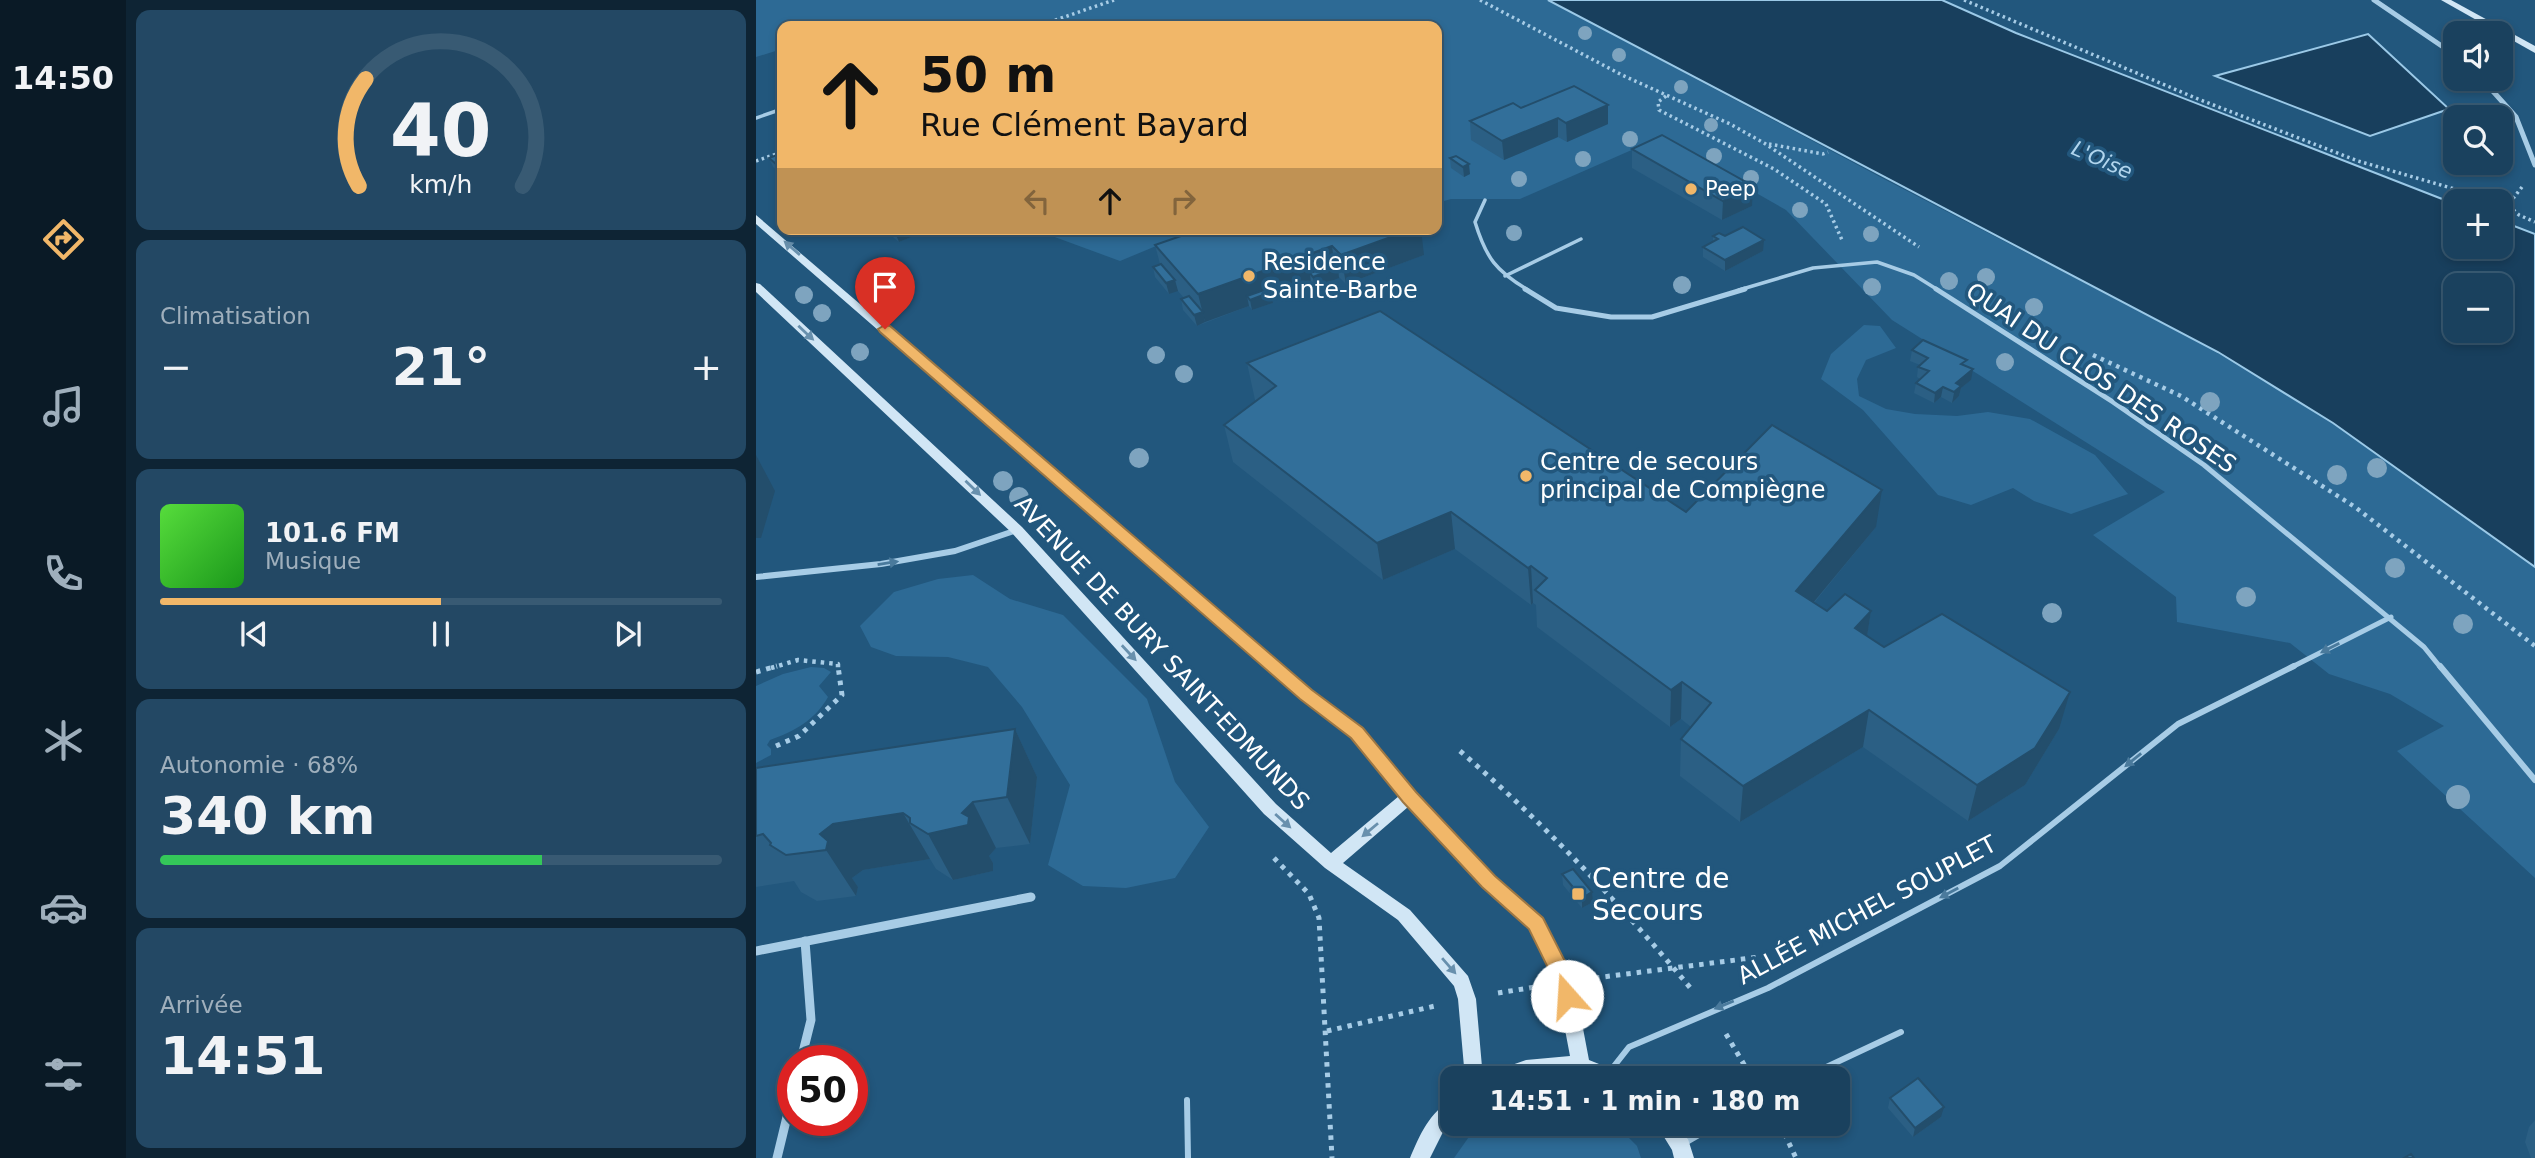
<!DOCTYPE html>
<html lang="fr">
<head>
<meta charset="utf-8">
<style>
	:root { --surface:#1a415e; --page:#234864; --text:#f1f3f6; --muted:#9fafbc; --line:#385a73; --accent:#f1b769 }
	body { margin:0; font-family:"DejaVu Sans",sans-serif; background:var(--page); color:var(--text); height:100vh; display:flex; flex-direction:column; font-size:26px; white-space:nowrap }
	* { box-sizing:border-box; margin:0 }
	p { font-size:23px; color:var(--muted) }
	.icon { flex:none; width:38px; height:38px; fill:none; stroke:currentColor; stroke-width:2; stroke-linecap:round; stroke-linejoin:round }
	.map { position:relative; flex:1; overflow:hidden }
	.drawer { display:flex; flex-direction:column; gap:10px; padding:10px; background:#0e2434; width:630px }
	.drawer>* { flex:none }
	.top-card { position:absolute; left:21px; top:21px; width:665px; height:214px; border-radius:14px; box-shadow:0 4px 10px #0003,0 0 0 2px var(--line); background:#f1b769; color:#111; overflow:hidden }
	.buttons { position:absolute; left:1687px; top:21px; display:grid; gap:14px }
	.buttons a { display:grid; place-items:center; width:70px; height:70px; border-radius:14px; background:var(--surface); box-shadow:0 4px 10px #0003,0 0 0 2px var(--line); font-size:35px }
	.speed { position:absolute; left:21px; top:1045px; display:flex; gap:14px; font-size:35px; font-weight:700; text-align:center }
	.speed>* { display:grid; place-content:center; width:91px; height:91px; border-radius:50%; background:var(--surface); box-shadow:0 4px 10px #0003,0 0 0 2px var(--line); line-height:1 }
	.speed .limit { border:10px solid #d22; background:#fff; color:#111 }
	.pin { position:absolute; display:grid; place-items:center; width:60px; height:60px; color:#fff; margin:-72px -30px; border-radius:50% 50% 50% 0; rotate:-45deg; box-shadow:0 0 7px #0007 }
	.pin .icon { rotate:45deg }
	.me { position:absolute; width:77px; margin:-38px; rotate:341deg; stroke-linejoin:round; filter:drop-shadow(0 0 5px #0008) }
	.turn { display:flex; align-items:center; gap:24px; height:147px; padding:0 28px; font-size:32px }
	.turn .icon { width:91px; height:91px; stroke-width:2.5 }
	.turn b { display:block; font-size:49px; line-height:60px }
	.lanes { display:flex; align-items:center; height:66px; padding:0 28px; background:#0003; justify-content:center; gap:35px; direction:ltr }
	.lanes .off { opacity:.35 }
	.big { font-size:52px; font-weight:600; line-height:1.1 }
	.drawer .card { flex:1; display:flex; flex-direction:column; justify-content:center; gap:10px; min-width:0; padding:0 24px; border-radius:14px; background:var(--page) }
	.drawer .dial { align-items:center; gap:0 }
	.dial svg { height:182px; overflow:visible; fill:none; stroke:var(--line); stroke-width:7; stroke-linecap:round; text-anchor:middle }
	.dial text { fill:var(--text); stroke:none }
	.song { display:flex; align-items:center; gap:21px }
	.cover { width:84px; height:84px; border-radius:10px; background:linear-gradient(135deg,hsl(110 70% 55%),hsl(120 70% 35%)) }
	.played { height:7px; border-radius:4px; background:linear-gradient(90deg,var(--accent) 50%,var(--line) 50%) }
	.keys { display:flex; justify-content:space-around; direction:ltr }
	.heat { display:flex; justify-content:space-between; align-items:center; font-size:38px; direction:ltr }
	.charge { height:10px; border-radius:5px; background:linear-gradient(90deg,#34c759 68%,var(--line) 0) }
	.trip { position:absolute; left:684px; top:1066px; width:410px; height:70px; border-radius:14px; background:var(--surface); box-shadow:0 4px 10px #0003,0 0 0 2px var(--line); font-weight:600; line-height:70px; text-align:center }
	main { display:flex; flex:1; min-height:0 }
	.tab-bar { display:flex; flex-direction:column; width:126px; justify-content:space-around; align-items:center; background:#0a1a26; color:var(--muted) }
	.tab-bar .icon { width:49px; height:49px }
	.tab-bar .current { color:var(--accent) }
	.tab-bar b { font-size:32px; color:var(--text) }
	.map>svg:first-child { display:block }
</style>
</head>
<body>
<main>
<nav class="tab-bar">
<b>14:50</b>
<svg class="icon current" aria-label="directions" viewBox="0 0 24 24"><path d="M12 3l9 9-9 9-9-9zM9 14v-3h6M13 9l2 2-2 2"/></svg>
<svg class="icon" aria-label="music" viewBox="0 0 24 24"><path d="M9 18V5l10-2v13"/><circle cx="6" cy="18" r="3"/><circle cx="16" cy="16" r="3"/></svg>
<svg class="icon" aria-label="phone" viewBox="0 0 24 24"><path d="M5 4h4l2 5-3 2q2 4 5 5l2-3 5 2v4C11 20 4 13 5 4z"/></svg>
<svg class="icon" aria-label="climate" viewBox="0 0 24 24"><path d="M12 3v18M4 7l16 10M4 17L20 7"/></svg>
<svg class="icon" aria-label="car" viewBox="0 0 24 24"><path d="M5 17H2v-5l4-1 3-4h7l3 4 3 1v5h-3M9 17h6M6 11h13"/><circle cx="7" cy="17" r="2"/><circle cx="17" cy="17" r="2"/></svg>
<svg class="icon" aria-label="filters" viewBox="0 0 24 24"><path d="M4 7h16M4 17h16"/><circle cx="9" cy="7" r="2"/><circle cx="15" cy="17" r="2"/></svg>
</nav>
<section class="drawer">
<div class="card dial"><svg viewBox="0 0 100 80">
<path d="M14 69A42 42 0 1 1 86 69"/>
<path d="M14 69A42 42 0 0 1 17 22" stroke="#f1b769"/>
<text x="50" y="56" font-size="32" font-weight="700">40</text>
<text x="50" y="72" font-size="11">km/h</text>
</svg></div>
<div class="card"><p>Climatisation</p>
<div class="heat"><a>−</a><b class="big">21°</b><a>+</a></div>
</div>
<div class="card">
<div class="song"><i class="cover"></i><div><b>101.6 FM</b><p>Musique</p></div></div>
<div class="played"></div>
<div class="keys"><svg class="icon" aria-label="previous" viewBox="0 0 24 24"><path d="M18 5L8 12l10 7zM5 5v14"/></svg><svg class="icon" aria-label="pause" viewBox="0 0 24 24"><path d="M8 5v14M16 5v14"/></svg><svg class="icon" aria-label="next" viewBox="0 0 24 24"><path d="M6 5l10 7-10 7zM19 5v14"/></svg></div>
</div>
<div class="card"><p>Autonomie · 68%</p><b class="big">340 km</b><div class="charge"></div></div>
<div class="card"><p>Arrivée</p><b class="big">14:51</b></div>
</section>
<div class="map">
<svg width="1779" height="1158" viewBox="0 0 1779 1158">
	<rect width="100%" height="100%" fill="#22577d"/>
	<g fill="#2d6a95">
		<polygon points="0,0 792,0 1126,178 1462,352 1577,423 1779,567 1779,878 1641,751 1688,726 1634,694 1573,674 1534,643 1421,622 1420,597 1337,535 1409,492 1136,320 1030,210 903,138 764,199 695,199 681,203 681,26 26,26 26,49 0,57"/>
		<polygon points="277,229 441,229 364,261"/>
		<polygon points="1108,325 1124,326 1140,348 1110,360 1101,379 1103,396 1130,409 1159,414 1201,416 1232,412 1274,419 1339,455 1372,494 1315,514 1278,501 1257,488 1215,505 1182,495 1107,410 1065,379 1075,354"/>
		<polygon points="217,575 254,599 307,615 391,699 419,782 453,827 419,878 370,888 327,886 292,865 314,785 266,707 232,667 192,657 140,656 115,647 104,626 138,592 182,579"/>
		<path d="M55,667L68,668L75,672L63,686L72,697C59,720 39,731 14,740L11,745L15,749V755L0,763V686L27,674Z"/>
		<polygon points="730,1124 859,1124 881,1146 885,1158 698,1158 715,1134"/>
	</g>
	<g fill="#183f5d" stroke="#9bc9e7" stroke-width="2" fill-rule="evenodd">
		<path d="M792,0H1186L1260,33L1699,204V247H1745V221L1779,234V567L1577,423L1462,352ZM1699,285H1745V331H1699Z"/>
		<polygon points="1612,34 1693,109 1614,136 1459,76"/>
	</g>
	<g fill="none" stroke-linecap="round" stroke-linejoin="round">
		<g stroke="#a7cce6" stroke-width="3.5" stroke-dasharray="2.5 3.5" stroke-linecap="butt">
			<polyline points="724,0 866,75 974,124 1008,143 1163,247"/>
			<polyline points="1208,0 1442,99 1602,161 1740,201"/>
			<polyline points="282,26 358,0"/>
			<polyline points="910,96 902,102 903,110 1018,169 1070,204 1086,240"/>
			<polyline points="1013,144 1067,154 1072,152"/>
			<polyline points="0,161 26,152"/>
			<polyline points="1766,187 1752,205 1763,215 1779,222"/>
		</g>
		<g stroke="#a7cce6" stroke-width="4.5" stroke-dasharray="3.5 5" stroke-linecap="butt">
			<polyline points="1337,355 1425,396 1599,507 1779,646"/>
			<polyline points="15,668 42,660 82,664 82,668"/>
		</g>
		<g stroke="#a7cce6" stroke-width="5" stroke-dasharray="4.5 6" stroke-linecap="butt">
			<polyline points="0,672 21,666"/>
			<polyline points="20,746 43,736 86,695 82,666"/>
			<path d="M704,751C789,824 865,905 937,991"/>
			<polyline points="518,858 553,894 563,918 576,1158"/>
			<polyline points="839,978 1011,956"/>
			<polyline points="742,993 779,987"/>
			<polyline points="571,1031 679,1006"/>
			<polyline points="970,1034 996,1078"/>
			<polyline points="1024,1124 1040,1158"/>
		</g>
		<g stroke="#a7cce6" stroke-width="3.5">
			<polyline points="0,118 26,109"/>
			<path d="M729,200L719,222C730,258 740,271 772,290"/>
			<polyline points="749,276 825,239"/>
			<polyline points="983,290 1057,268 1121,262 1158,275 1182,290"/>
		</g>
		<g stroke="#a7cce6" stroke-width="5">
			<polyline points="769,289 800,308 855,317 896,317 989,289"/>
			<polyline points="1180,289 1357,402 1448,465 1668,647 1685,668"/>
			<polyline points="1534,668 1635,617"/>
		</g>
		<g stroke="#a7cce6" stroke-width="6">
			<polyline points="1684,666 1779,780"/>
			<polyline points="851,1075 873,1047 1012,988 1244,866 1422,724 1538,666"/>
			<polyline points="1047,1078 1145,1032"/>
			<polyline points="431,1100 432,1158"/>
			<polyline points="929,1143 962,1124"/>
		</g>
		<g stroke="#a7cce6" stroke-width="5">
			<polyline points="1618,0 1699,55"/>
			<polyline points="1726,79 1760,117 1779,165"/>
		</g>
		<polyline stroke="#a7cce6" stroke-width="6" points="0,577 125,564 199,551 261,530"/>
		<g stroke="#a7cce6" stroke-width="9">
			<polyline points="0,951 275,897"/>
			<polyline points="45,1060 55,1020 49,941"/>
			<polyline points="21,1158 37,1092"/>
		</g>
		<g fill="#d1e6f5" fill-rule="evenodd">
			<polygon points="1685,0 1695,0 1779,46 1779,53"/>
			<polygon points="0,215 555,690 606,729 659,792 738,876 786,919 818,981 833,1060 863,1072 865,1078 836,1078 800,1073 767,1078 734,1078 736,1072 770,1060 814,1056 800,982 774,929 726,886 652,807 587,863 654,910 712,976 720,999 727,1078 709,1078 702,999 698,986 642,920 569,868 508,814 256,533 0,292 0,283 4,284 266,527 520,804 575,853 643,796 596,737 545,698 0,224"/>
			<path d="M696,1101V1122L688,1130L674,1158H654C663,1137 674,1110 696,1101Z"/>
			<polygon points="900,1124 920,1124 932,1139 938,1158 918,1158 916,1150"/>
		</g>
	</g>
	<g fill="#7ea4bf">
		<circle cx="829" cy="33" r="7"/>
		<circle cx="863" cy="55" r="7"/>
		<circle cx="925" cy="87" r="7"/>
		<circle cx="955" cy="125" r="7"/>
		<circle cx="874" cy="139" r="8"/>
		<circle cx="958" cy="156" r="8"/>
		<circle cx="827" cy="159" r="8"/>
		<circle cx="995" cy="178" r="8"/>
		<circle cx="763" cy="179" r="8"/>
		<circle cx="1044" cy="210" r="8"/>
		<circle cx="758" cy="233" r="8"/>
		<circle cx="1115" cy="234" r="8"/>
		<circle cx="1230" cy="277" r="9"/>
		<circle cx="1193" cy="281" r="9"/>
		<circle cx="926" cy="285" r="9"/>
		<circle cx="1116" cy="287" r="9"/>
		<circle cx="48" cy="295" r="9"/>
		<circle cx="1278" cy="307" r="9"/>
		<circle cx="66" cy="313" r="9"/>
		<circle cx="104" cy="352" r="9"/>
		<circle cx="400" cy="355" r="9"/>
		<circle cx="1249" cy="362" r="9"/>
		<circle cx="428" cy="374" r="9"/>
		<circle cx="1454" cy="402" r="10"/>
		<circle cx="383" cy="458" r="10"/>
		<circle cx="1621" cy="468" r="10"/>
		<circle cx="1581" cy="475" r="10"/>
		<circle cx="247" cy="481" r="10"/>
		<circle cx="263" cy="497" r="10"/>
		<circle cx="1639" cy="568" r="10"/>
		<circle cx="1490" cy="597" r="10"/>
		<circle cx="1296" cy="613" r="10"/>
		<circle cx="1707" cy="624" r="10"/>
		<circle cx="1702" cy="797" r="12"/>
	</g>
	<g fill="#2b5f84">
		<polygon points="852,105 852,124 811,142 802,137 748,160 715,140 714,121 765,108"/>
		<polygon points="876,149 996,206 966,220 876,168"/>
		<polygon points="26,153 26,175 17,167 13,158"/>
		<polygon points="700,156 714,174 708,177 695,168 694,158"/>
		<polygon points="127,229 175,229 143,242"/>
		<polygon points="477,231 668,255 590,284 583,277 559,287 555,284 516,298 517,303 496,310 493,306 441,326 427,310 425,299 428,298 421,290 413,294 399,277 397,267 404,264 399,245"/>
		<polygon points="957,236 1007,251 969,271 947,257 947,247 957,242"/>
		<polygon points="1156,350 1209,366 1215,380 1205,388 1203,396 1196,403 1185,397 1178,403 1158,393 1160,383 1164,379 1161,377 1162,367 1164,365 1154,361"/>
		<polygon points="491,363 930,512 1120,527 1058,603 1071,611 1115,611 1111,636 1128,647 1303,729 1269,785 1212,821 1107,747 984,822 924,776 925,739 935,727 925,719 914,727 781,627 780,605 777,603 775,605 699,549 627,580 477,462 468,425 500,401 499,400"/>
		<polygon points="259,729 281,777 274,844 240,848 233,856 237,863 237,871 197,880 180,869 174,859 107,870 96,878 102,887 100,896 61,901 45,892 38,881 0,887 0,768"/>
		<polygon points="806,874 837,902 826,908 807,885"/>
		<polygon points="1134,1098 1185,1117 1157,1137 1132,1108"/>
		<polygon points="1779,1120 1779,1158 1775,1158 1769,1142 1773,1127"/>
	</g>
	<g fill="#234e6c">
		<polygon points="852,105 852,124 811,142 810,123"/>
		<polygon points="802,118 802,137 748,160 746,141"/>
		<polygon points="713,164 714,174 708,177 707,167"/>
		<polygon points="997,186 996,206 966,220 967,201"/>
		<polygon points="147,229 175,229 143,242 139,232"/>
		<polygon points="657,229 665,229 668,255 590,284 585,255"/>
		<polygon points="1008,240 1007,251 969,271 969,260"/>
		<polygon points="576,246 579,268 582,267 583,278 559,287 557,277 554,273 555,284 516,298 517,303 496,310 494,300 491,296 493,306 449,322 442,294"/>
		<polygon points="419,280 422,291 413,294 410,283"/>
		<polygon points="447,312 449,322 441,326 438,315"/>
		<polygon points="1217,369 1215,380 1205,388 1203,396 1196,403 1200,383"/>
		<polygon points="1187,387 1185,397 1178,403 1179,393"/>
		<polygon points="0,455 19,491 5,538 0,538"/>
		<polygon points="1126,490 1120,527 1042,621 1040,591"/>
		<polygon points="695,512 699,549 627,580 621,543"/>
		<polygon points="775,566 777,603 775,605 772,568"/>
		<polygon points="1115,611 1109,649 1099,628"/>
		<polygon points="926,682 925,719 914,727 915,690"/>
		<polygon points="1314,692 1303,729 1269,785 1212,821 1221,785"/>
		<polygon points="1113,710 1107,747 984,822 987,786"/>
		<polygon points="259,729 281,777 274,844 251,797"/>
		<polygon points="217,802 240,848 233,856 237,863 237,871 197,880 172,834"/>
		<polygon points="147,813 174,859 107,870 96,878 102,887 100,896 70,850 64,834 77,824"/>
		<polygon points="836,892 837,902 826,908 826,898"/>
		<polygon points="1188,1107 1185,1117 1157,1137 1159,1128"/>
	</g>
	<g fill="#326f9a" stroke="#234e6c" stroke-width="2">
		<polygon points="818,86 852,105 810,123 802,118 746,141 714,121 757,103 765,108"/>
		<polygon points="906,135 997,186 967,201 876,149"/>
		<polygon points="26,153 26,169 13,158"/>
		<polygon points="700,156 713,164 707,167 694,158"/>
		<polygon points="987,227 1008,240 969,260 947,247 962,239 957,236 963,233 969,236"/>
		<polygon points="136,229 147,229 139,232"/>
		<polygon points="445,229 475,229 477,231 482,229 657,229 585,255 576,246 442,294 399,245"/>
		<polygon points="405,264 419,280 410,283 397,267"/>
		<polygon points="579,264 582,267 557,277 554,273"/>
		<polygon points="511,289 515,292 494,300 491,296"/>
		<polygon points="433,296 447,312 438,315 425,299"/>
		<polygon points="624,311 930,512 1016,425 1126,490 1040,591 1071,611 1089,594 1115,611 1099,628 1128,647 1186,614 1314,692 1279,748 1221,785 1113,710 987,786 925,739 955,703 926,682 915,690 779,590 791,578 775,566 772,568 695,512 621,543 468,425 520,386 491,363"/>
		<polygon points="1167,340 1211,360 1205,364 1217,369 1200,383 1205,386 1198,392 1187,387 1179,393 1160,383 1173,371 1162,367 1172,358 1156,350"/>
		<polygon points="259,729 251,797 217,802 206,813 213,817 212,825 172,834 154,823 154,818 147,813 77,824 64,834 72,841 70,850 30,855 14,845 15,843 7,834 0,836 0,768"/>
		<polygon points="817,869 836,892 826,898 806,874"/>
		<polygon points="1162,1078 1188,1107 1159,1128 1134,1098"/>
		<polygon points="1655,1154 1658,1158 1648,1158"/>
	</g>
	<defs><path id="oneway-solid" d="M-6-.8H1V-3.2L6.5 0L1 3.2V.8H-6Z" transform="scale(1.75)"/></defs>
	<g fill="#6890ad">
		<use href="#oneway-solid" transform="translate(36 248) rotate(-139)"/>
		<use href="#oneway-solid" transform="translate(50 333) rotate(43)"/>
		<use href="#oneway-solid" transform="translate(217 488) rotate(44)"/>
		<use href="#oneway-solid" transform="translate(373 653) rotate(47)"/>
		<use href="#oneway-solid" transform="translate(527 821) rotate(42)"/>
		<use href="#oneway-solid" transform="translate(614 830) rotate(140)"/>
		<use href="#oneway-solid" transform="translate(693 966) rotate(49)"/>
	</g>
	<g fill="#4a7a9c">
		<use href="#oneway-solid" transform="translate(132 563) rotate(-9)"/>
		<use href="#oneway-solid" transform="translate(1574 648) rotate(153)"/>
		<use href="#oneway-solid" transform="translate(1377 760) rotate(141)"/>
		<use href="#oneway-solid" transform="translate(1193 893) rotate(152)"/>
		<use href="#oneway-solid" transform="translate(968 1005) rotate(158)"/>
	</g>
	<polygon fill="#f1b769" stroke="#9d7744" stroke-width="2" points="129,325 134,326 556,690 607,728 660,792 739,876 787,918 819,981 822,996 819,1003 811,1005 804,1003 799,982 773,929 726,887 647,802 595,738 544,699 124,332 122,329"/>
	<g fill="#f1b769" stroke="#22577d" stroke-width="2.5">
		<circle cx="935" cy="189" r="7"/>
		<circle cx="493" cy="276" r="7"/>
		<circle cx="770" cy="476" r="7"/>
		<rect x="815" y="887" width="14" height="14" rx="3.5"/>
	</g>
	<g text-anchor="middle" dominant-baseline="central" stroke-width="7" stroke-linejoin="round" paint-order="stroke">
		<g font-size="21" font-style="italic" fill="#b2d6ee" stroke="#22577d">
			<text transform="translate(1346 160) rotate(24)">L'Oise</text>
		</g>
		<g font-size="21" fill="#fff" stroke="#22577d" text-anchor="start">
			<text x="949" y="189">Peep</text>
		</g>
		<g font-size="24" fill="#fff" stroke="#22577d" text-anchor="start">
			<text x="507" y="262">Residence<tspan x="507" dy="28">Sainte-Barbe</tspan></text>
			<text x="784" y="462">Centre de secours<tspan x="784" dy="28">principal de Compiègne</tspan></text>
		</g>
		<g font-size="24" fill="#fff" stroke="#22577d">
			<text transform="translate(1345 378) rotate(34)">QUAI DU CLOS DES ROSES</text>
			<text transform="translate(406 653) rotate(47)">AVENUE DE BURY SAINT-EDMUNDS</text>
			<text transform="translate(1111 910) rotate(-28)">ALLÉE MICHEL SOUPLET</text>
		</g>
		<g font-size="28" fill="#fff" stroke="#22577d" text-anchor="start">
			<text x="836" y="878">Centre de<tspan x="836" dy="32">Secours</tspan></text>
		</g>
	</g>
</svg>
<div class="buttons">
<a><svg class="icon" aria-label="sound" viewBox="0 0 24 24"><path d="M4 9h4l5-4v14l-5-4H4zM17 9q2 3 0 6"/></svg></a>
<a><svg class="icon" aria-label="search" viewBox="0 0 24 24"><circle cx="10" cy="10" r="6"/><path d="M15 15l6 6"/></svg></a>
<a>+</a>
<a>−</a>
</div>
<div class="speed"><div class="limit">50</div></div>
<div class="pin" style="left:129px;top:329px;background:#d93025"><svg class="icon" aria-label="arrive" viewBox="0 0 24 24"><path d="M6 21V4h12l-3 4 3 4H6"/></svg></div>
<svg class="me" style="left:811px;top:996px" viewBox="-20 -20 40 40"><circle r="19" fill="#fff"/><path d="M0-13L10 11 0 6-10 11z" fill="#f1b769"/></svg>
<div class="trip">14:51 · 1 min · 180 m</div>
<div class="top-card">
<div class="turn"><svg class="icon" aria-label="ahead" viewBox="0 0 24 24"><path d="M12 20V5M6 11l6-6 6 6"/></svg><div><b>50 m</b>Rue Clément Bayard</div></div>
<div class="lanes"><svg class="icon off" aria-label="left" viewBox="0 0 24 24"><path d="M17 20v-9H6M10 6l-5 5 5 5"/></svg><svg class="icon" aria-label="ahead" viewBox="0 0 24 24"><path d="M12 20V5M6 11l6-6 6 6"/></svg><svg class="icon off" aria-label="right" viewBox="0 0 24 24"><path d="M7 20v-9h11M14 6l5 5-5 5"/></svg></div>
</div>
</div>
</main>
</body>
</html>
